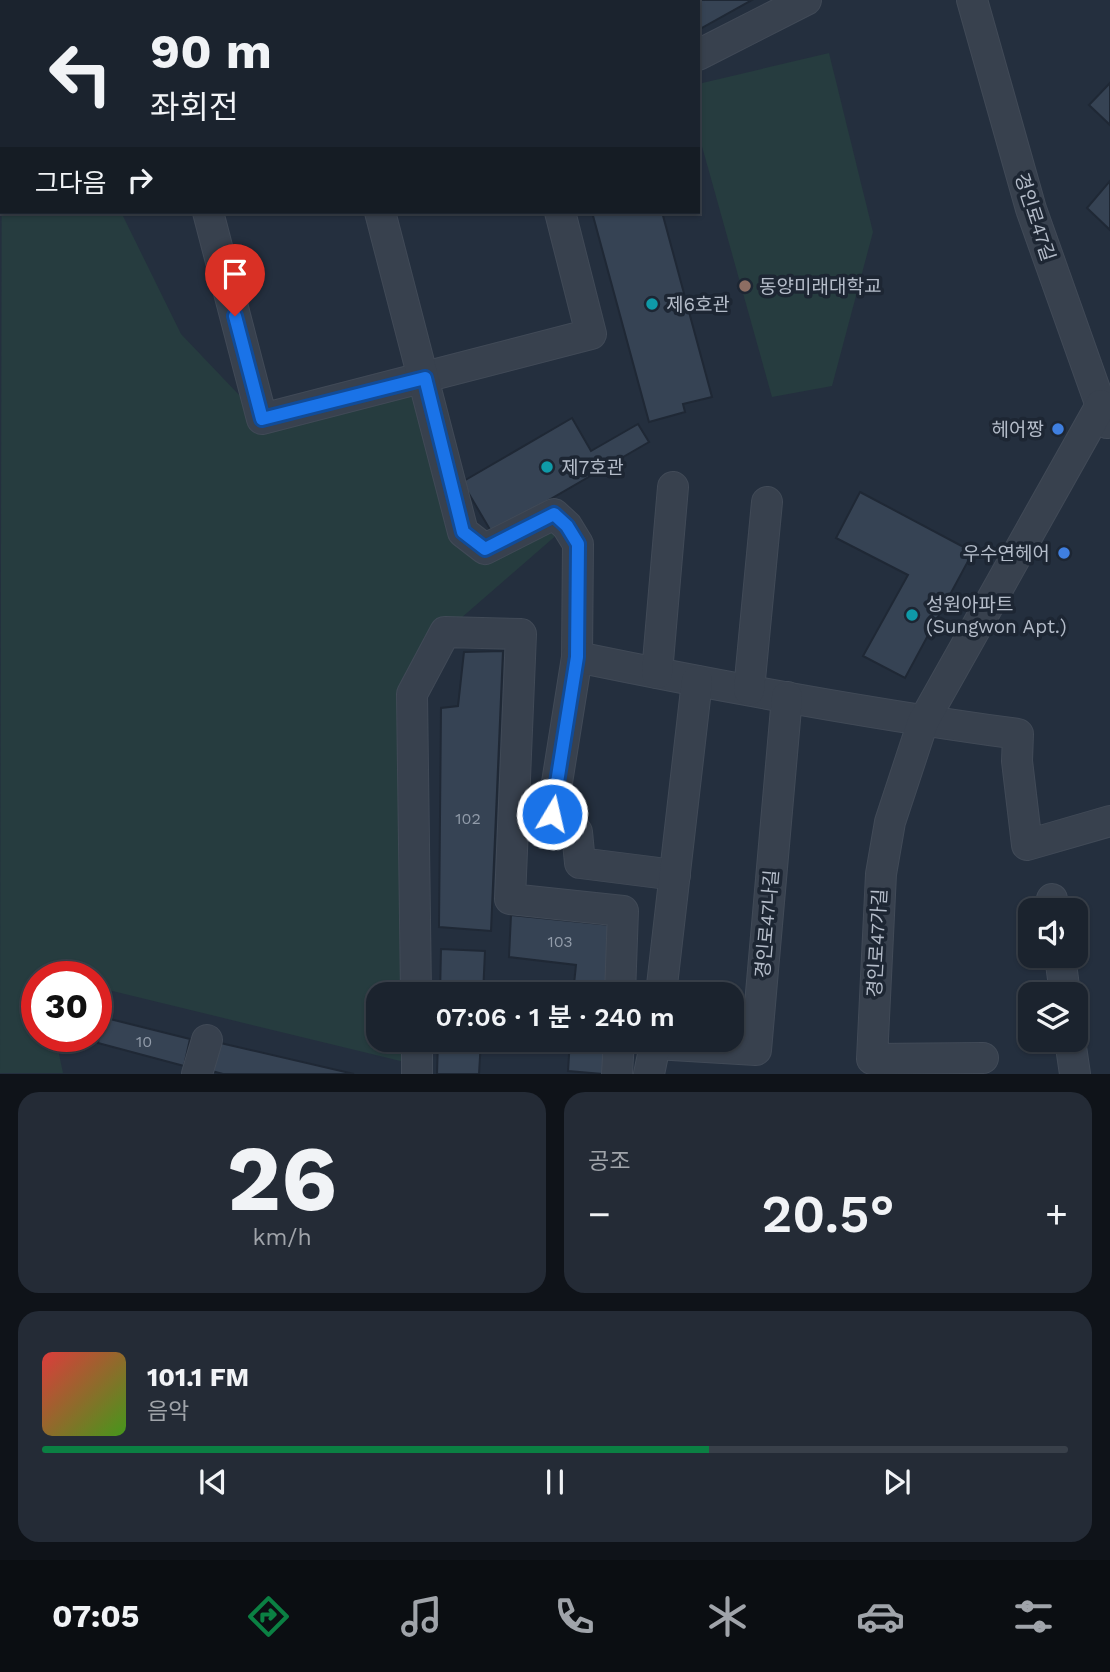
<!DOCTYPE html>
<html lang="ko">
<head>
<meta charset="utf-8">
<style>
	:root { --surface:#1b232e; --page:#242b36; --text:#f1f3f6; --muted:#a0a4aa; --line:#39404a; --accent:#0b8043 }
	body { margin:0; font-family:"Work Sans","Noto Sans KR",sans-serif; background:var(--page); color:var(--text); height:100vh; display:flex; flex-direction:column; font-size:26px; white-space:nowrap }
	* { box-sizing:border-box; margin:0 }
	p { font-size:23px; color:var(--muted) }
	.icon { flex:none; width:38px; height:38px; fill:none; stroke:currentColor; stroke-width:2; stroke-linecap:round; stroke-linejoin:round }
	.map { position:relative; height:1074px; overflow:hidden }
	.sheet { display:flex; flex-direction:column; gap:18px; padding:18px; background:#0f1319; flex:1 }
	.sheet>* { flex:none }
	.guide { position:absolute; left:0px; top:0px; width:700px; height:214px; box-shadow:0 2px 5px #0004,0 0 0 2px var(--line); background:#1b232e; color:var(--text); overflow:hidden }
	.fabs { position:absolute; left:1018px; top:898px; display:grid; gap:14px }
	.fabs a { display:grid; place-items:center; width:70px; height:70px; border-radius:14px; background:var(--surface); box-shadow:0 2px 5px #0004,0 0 0 2px var(--line); font-size:35px }
	.speed { position:absolute; left:21px; top:961px; display:flex; gap:14px; font-size:35px; font-weight:700; text-align:center }
	.speed>* { display:grid; place-content:center; width:91px; height:91px; border-radius:50%; background:var(--surface); box-shadow:0 2px 5px #0004,0 0 0 2px var(--line); line-height:1 }
	.speed .limit { border:10px solid #d22; background:#fff; color:#111 }
	.pin { position:absolute; display:grid; place-items:center; width:60px; height:60px; color:#fff; margin:-72px -30px; border-radius:50% 50% 50% 0; rotate:-45deg; box-shadow:0 0 7px #0007 }
	.pin .icon { rotate:45deg }
	.me { position:absolute; width:77px; margin:-38px; rotate:9deg; stroke-linejoin:round; filter:drop-shadow(0 0 5px #0008) }
	.turn { display:flex; align-items:center; gap:24px; height:147px; padding:0 35px; font-size:32px }
	.turn .icon { width:91px; height:91px; stroke-width:2.5 }
	.turn b { display:block; font-size:49px; line-height:60px }
	.then { display:flex; align-items:center; height:66px; padding:0 35px; background:#0003; gap:14px; font-size:26px }
	.big { font-size:52px; font-weight:600; line-height:1.1 }
	.sheet .card { flex:1; display:flex; flex-direction:column; justify-content:center; gap:10px; min-width:0; padding:0 24px; border-radius:21px; background:var(--page) }
	.sheet .dial { align-items:center; gap:0 }
	.dial b { font-size:91px; line-height:1 }
	.song { display:flex; align-items:center; gap:21px }
	.cover { width:84px; height:84px; border-radius:10px; background:linear-gradient(135deg,hsl(0 70% 55%),hsl(100 70% 35%)) }
	.played { height:7px; border-radius:4px; background:linear-gradient(90deg,var(--accent) 65%,var(--line) 65%) }
	.keys { display:flex; justify-content:space-around; direction:ltr }
	.heat { display:flex; justify-content:space-between; align-items:center; font-size:38px; direction:ltr }
	.sheet .tiles { flex:1; display:grid; gap:18px; grid-template-columns:1fr 1fr }
	.card:last-child { grid-column:span 2 }
	.trip { position:absolute; left:366px; top:982px; width:378px; height:70px; border-radius:21px; background:var(--surface); box-shadow:0 2px 5px #0004,0 0 0 2px var(--line); font-weight:600; line-height:70px; text-align:center }
	.dock { display:flex; height:112px; justify-content:space-around; align-items:center; background:#0b0e12; color:var(--muted) }
	.dock .icon { width:49px; height:49px }
	.dock .on { color:var(--accent) }
	.dock b { font-size:32px; color:var(--text) }
	.map>svg:first-child { display:block }
</style>
</head>
<body>
<div class="map">
<svg width="1110" height="1074" viewBox="0 0 1110 1074">
	<rect width="100%" height="100%" fill="#242f3e"/>
	<g fill="#263c3f">
		<polygon points="2,24 2,212 121,212 181,334 262,419 425,378 485,548 567,526 445,632 412,694 416,994 378,994 378,1040 417,1040 417,1065 96,987 96,976 37,976 37,1036 60,1036 58,1049 63,1073 0,1073"/>
		<polygon points="829,53 873,232 832,386 772,397 698,132 698,84"/>
	</g>
	<g fill="#364354" stroke="#1f2835" stroke-width="2">
		<polygon points="619,0 752,0 698,30 698,2"/>
		<polygon points="1110,83 1110,125 1089,105"/>
		<polygon points="1110,181 1110,230 1087,208"/>
		<polygon points="592,212 662,212 712,397 683,404 685,412 649,422"/>
		<polygon points="572,418 591,451 638,424 649,442 492,533 462,482"/>
		<polygon points="860,492 973,552 905,678 863,656 908,575 836,538"/>
		<polygon points="503,651 491,931 439,927 441,708 458,706 464,652"/>
		<polygon points="511,915 611,925 608,994 573,994 576,965 509,957"/>
		<polygon points="441,949 485,951 483,994 440,994"/>
		<polygon points="102,1017 190,1039 184,1066 98,1043"/>
		<polygon points="438,1040 481,1040 479,1074 437,1074"/>
		<polygon points="570,1040 605,1040 603,1074 568,1071"/>
		<polygon points="216,1042 354,1074 223,1074 208,1070"/>
	</g>
	<g fill="none" stroke-linecap="round" stroke-linejoin="round">
		<g stroke="#414a57" stroke-width="32">
			<g id="minor">
				<polyline points="153,0 154,2"/>
				<polyline points="324,0 324,2"/>
				<polyline points="505,0 505,2"/>
				<polyline points="972,0 1031,209 1107,423"/>
				<polyline points="698,55 806,0"/>
				<polyline points="208,212 262,419 591,334 560,212"/>
				<polyline points="380,212 463,532 485,549 554,514 567,526 578,544 577,657 552,814 577,832 580,863 675,875"/>
				<path d="M577,657C723,687 870,714 1018,734L1017,761L1027,845L1110,821"/>
				<polyline points="657,673 673,487"/>
				<polyline points="749,690 767,502"/>
				<polyline points="1052,899 1054,910"/>
				<polyline points="1060,956 1065,994"/>
				<polyline points="416,994 412,694 445,632 521,634 510,899 623,911 620,994"/>
				<polyline points="661,994 697,681"/>
				<polyline points="417,1040 417,1074"/>
				<polyline points="1070,1040 1075,1074"/>
				<polyline points="655,1044 756,1050 787,697"/>
				<polyline points="983,1058 872,1059 881,874 890,822 923,722 1101,405"/>
				<polyline points="197,1074 207,1040"/>
				<polyline points="617,1074 619,1040"/>
				<polyline points="649,1074 656,1040"/>
			</g>
		</g>
		<use href="#minor" stroke="#38414e" stroke-width="30"/>
	</g>
	<g fill="none" stroke-linecap="round" stroke-linejoin="round">
		<g stroke="#114b97" stroke-width="18">
			<polyline id="route" points="235,316 262,419 425,378 463,532 485,549 554,514 567,526 578,544 577,657 552,814"/>
		</g>
		<use href="#route" stroke="#1a73e8" stroke-width="12"/>
	</g>
	<circle fill="#8d6e63" stroke="#1d2633" stroke-width="2.5" cx="745" cy="286" r="7"/>
	<g fill="#0f9aa8" stroke="#1d2633" stroke-width="2.5">
		<circle cx="652" cy="304" r="7"/>
		<circle cx="547" cy="467" r="7"/>
		<circle cx="912" cy="615" r="7"/>
	</g>
	<g fill="#3f7fe0" stroke="#1d2633" stroke-width="2.5">
		<circle cx="1058" cy="429" r="7"/>
		<circle cx="1064" cy="553" r="7"/>
	</g>
	<g text-anchor="middle" dominant-baseline="central" stroke-width="7" stroke-linejoin="round" paint-order="stroke">
		<g font-size="16" fill="#929caa">
			<text x="468" y="818">102</text>
			<text x="560" y="941">103</text>
			<text x="144" y="1041">10</text>
		</g>
		<g font-size="19" fill="#b4bcc9" stroke="#1d2633">
			<text transform="translate(1035 217) rotate(72)">경인로47길</text>
			<text transform="translate(767 924) rotate(-85)">경인로47나길</text>
			<text transform="translate(877 943) rotate(-87)">경인로47가길</text>
		</g>
		<g font-size="19" fill="#b4bcc9" stroke="#1d2633" text-anchor="start">
			<text x="759" y="286">동양미래대학교</text>
			<text x="666" y="304">제6호관</text>
			<text x="1044" y="429" text-anchor="end">헤어짱</text>
			<text x="561" y="467">제7호관</text>
			<text x="1050" y="553" text-anchor="end">우수연헤어</text>
			<text x="926" y="604">성원아파트<tspan x="926" dy="22">(Sungwon Apt.)</tspan></text>
		</g>
	</g>
</svg>
<div class="fabs">
<a><svg class="icon" aria-label="sound" viewBox="0 0 24 24"><path d="M4 9h4l5-4v14l-5-4H4zM17 9q2 3 0 6"/></svg></a>
<a><svg class="icon" aria-label="layers" viewBox="0 0 24 24"><path d="M12 4l9 5-9 5-9-5zM3 14l9 5 9-5"/></svg></a>
</div>
<div class="speed"><div class="limit">30</div></div>
<div class="pin" style="left:235px;top:316px;background:#d93025"><svg class="icon" aria-label="arrive" viewBox="0 0 24 24"><path d="M6 21V4h12l-3 4 3 4H6"/></svg></div>
<svg class="me" style="left:552px;top:814px" viewBox="-20 -20 40 40"><circle r="17" fill="#1a73e8" stroke="#fff" stroke-width="3"/><path d="M0-11L8 9 0 5-8 9z" fill="#fff"/></svg>
<div class="trip">07:06 · 1 분 · 240 m</div>
<div class="guide">
<div class="turn"><svg class="icon" aria-label="left" viewBox="0 0 24 24"><path d="M17 20v-9H6M10 6l-5 5 5 5"/></svg><div><b>90 m</b>좌회전</div></div>
<div class="then">그다음<svg class="icon" aria-label="right" viewBox="0 0 24 24"><path d="M7 20v-9h11M14 6l5 5-5 5"/></svg></div>
</div>
</div>
<section class="sheet">
<div class="tiles">
<div class="card dial"><b>26</b><p>km/h</p></div>
<div class="card"><p>공조</p>
<div class="heat"><a>−</a><b class="big">20.5°</b><a>+</a></div>
</div>
<div class="card">
<div class="song"><i class="cover"></i><div><b>101.1 FM</b><p>음악</p></div></div>
<div class="played"></div>
<div class="keys"><svg class="icon" aria-label="previous" viewBox="0 0 24 24"><path d="M18 5L8 12l10 7zM5 5v14"/></svg><svg class="icon" aria-label="pause" viewBox="0 0 24 24"><path d="M8 5v14M16 5v14"/></svg><svg class="icon" aria-label="next" viewBox="0 0 24 24"><path d="M6 5l10 7-10 7zM19 5v14"/></svg></div>
</div>
</div>
</section>
<nav class="dock">
<b>07:05</b>
<svg class="icon on" aria-label="directions" viewBox="0 0 24 24"><path d="M12 3l9 9-9 9-9-9zM9 14v-3h6M13 9l2 2-2 2"/></svg>
<svg class="icon" aria-label="music" viewBox="0 0 24 24"><path d="M9 18V5l10-2v13"/><circle cx="6" cy="18" r="3"/><circle cx="16" cy="16" r="3"/></svg>
<svg class="icon" aria-label="phone" viewBox="0 0 24 24"><path d="M5 4h4l2 5-3 2q2 4 5 5l2-3 5 2v4C11 20 4 13 5 4z"/></svg>
<svg class="icon" aria-label="climate" viewBox="0 0 24 24"><path d="M12 3v18M4 7l16 10M4 17L20 7"/></svg>
<svg class="icon" aria-label="car" viewBox="0 0 24 24"><path d="M5 17H2v-5l4-1 3-4h7l3 4 3 1v5h-3M9 17h6M6 11h13"/><circle cx="7" cy="17" r="2"/><circle cx="17" cy="17" r="2"/></svg>
<svg class="icon" aria-label="filters" viewBox="0 0 24 24"><path d="M4 7h16M4 17h16"/><circle cx="9" cy="7" r="2"/><circle cx="15" cy="17" r="2"/></svg>
</nav>
</body>
</html>
